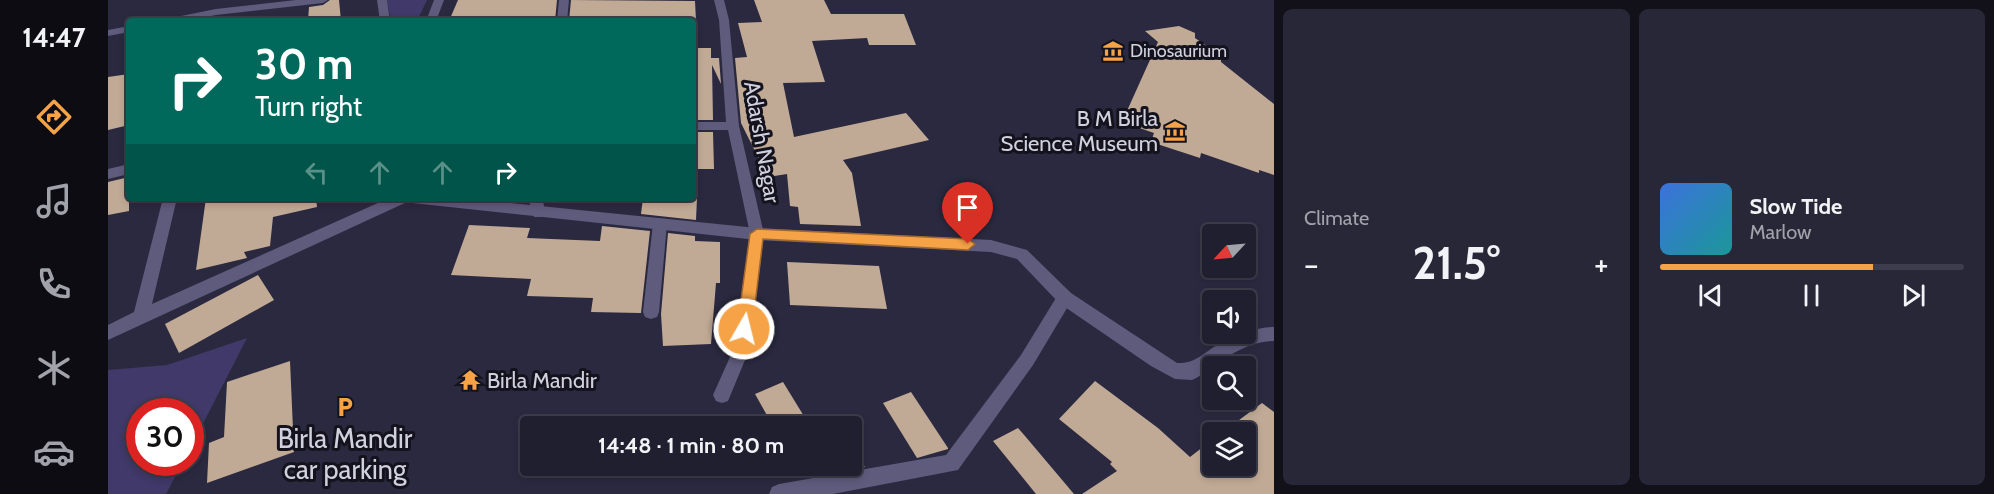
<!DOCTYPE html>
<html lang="en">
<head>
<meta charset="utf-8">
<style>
	:root { --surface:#201f2f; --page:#282737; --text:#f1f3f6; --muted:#a2a2aa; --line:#3d3d4b; --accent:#f6a247 }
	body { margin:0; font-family:Cabin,sans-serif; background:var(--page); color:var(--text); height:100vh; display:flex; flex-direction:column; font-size:22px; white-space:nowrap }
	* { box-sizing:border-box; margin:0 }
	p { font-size:20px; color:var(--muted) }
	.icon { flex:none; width:33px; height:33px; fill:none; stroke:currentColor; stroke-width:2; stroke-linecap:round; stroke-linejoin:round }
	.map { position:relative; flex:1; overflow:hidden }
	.sheet { display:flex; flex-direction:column; gap:9px; padding:9px; background:#12111a; width:720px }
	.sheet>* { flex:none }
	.hud { position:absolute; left:18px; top:18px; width:570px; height:183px; border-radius:6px; box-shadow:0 3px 9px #0003,0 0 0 2px var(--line); background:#00695c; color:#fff; overflow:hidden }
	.needle { width:39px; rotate:244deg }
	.controls { position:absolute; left:1094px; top:224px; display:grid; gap:12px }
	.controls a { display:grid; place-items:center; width:54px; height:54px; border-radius:6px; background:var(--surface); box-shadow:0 3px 9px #0003,0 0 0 2px var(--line); font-size:30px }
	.speed { position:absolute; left:18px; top:398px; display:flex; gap:12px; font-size:30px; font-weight:700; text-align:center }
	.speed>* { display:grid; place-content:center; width:78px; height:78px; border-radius:50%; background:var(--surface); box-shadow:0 3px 9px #0003,0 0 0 2px var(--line); line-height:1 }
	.speed .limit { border:9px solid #d22; background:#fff; color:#111 }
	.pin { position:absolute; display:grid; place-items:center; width:51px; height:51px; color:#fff; margin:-62px -26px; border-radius:50% 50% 50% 0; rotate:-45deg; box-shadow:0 0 6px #0007 }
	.pin .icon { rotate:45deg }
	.me { position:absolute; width:66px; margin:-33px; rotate:8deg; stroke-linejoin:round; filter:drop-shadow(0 0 4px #0008) }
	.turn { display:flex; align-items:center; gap:21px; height:126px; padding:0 30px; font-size:27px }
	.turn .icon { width:78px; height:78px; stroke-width:2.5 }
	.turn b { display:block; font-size:42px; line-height:51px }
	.lanes { display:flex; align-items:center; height:57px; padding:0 30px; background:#0003; justify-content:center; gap:30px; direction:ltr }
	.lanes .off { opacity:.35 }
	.big { font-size:45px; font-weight:700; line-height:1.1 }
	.sheet .widget { flex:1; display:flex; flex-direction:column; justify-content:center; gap:9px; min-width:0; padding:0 21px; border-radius:9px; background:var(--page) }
	.song { display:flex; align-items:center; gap:18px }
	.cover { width:72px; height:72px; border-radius:9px; background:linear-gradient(135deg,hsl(220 70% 55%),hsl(180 70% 35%)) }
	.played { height:6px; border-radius:3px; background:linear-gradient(90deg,var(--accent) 70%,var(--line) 70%) }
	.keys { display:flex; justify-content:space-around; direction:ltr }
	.heat { display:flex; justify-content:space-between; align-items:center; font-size:33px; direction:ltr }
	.sheet .tiles { flex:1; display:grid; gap:9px; grid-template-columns:repeat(2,1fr) }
	.trip { position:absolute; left:412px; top:416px; width:342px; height:60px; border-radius:6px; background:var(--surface); box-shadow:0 3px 9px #0003,0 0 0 2px var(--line); font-weight:700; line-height:60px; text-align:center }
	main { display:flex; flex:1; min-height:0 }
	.dock { display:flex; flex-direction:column; width:108px; justify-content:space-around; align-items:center; background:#0d0c13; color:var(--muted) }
	.dock .icon { width:42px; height:42px }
	.dock .active { color:var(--accent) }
	.dock b { font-size:27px; color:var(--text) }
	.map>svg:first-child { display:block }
</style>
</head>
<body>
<main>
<nav class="dock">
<b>14:47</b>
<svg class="icon active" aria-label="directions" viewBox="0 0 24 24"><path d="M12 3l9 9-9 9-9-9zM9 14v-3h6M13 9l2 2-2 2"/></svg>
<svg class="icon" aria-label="music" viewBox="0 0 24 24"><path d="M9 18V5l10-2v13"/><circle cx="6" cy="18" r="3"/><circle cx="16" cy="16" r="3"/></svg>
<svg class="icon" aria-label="phone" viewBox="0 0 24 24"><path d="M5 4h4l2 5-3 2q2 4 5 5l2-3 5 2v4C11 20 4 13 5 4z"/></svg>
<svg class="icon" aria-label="climate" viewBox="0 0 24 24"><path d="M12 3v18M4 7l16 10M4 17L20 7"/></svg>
<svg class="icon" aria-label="car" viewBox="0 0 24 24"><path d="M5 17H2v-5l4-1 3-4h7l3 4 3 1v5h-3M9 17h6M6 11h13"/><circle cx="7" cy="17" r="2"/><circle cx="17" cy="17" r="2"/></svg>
</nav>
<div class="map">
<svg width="1166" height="494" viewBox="0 0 1166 494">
	<rect width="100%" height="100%" fill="#2b293f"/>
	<g fill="#403969">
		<polygon points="279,0 319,0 309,21 283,21"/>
		<polygon points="139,338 83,447 82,411 32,411 32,462 75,462 58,494 0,494 0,370 59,365"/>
	</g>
	<g fill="#c0aa95">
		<polygon points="222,0 231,0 233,21 200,21 201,7 215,5"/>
		<polygon points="350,0 449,0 447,21 341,21"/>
		<polygon points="463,0 587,1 588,21 539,21 539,17 461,21"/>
		<polygon points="646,0 716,0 723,14 796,14 808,45 761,45 759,38 704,41 717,82 675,83 686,137 798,113 821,140 735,160 744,173 753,226 692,224 690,207 682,206 679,174 660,177 633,123 627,58 639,57 630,23 654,22"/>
		<polygon points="1071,26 1087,33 1087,38 1113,56 1113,62 1166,104 1166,175 1151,170 1151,173 1093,153 1092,158 1043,142 1046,133 1014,122 1050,42 1037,31"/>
		<polygon points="585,48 603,48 603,58 611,58 613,84 604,65 605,120 585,120"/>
		<polygon points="21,74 21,125 0,130 0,77"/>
		<polygon points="585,132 605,132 606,169 585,169"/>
		<polygon points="21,177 21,211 0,215 0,182"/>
		<polygon points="98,198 208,198 209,207 165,217 162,246 136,252 139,258 88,270"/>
		<polygon points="535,198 589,198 588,220 533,214"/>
		<polygon points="361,225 422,228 419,238 492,241 494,226 542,231 533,313 483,312 485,298 419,296 423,279 343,275"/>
		<polygon points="560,233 587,236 587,241 612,242 612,283 608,283 603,344 555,346 553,314"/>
		<polygon points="679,262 771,266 779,309 682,305"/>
		<polygon points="150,275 166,300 71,353 57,324"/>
		<polygon points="182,361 186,452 99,483 101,443 116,437 119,382"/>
		<polygon points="987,381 1050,428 1082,457 1104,440 1104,465 1137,465 1137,432 1115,432 1154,403 1166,412 1166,494 974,494 1009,471 1002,464 1004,462 951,419"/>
		<polygon points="675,382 702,426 665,426 647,394"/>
		<polygon points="803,392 840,448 840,449 809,458 775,403"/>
		<polygon points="910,428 917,436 966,494 928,494 885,441"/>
		<polygon points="703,465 755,465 757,467 706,476"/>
	</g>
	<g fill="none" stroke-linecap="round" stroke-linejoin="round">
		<g fill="#5e5b7c" fill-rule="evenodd">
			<polygon points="188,0 220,0 215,3 108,15 79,21 58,21 63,18 108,9"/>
			<polygon points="326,0 336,0 328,21 318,21"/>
			<polygon points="451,0 461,0 459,21 449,21"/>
			<polygon points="606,0 616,0 621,20 631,126 656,234 642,348 620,401 614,403 608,401 605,395 626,348 642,234 620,130 585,130 585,122 618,122 611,20"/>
			<polygon points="21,26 21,32 0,36 0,30"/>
			<polygon points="21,164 21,174 0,179 0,169"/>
			<polygon points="55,198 69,198 44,304 281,198 301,198 299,202 0,340 0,325 26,312"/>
			<polygon points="420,198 434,198 438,213 436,217 426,217"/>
			<polygon points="552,219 559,224 551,312 549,317 543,319 537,317 535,312 545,224"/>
			<polygon points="957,291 963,293 965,298 925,365 850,470 725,494 661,494 664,487 671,484 838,455 913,355 951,293"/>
		</g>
		<g fill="#5e5b7c" fill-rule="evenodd">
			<polygon points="269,0 279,0 282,21 272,21"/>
			<path d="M297,198H353L649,228L883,240L919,250L963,293L1069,363C1088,364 1096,352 1111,344C1127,336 1149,327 1166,327V341C1137,341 1112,362 1090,377L1084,380L1067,379L1043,366L951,303L909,259L883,252L649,240L304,203Z"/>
		</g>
	</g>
	<polygon fill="#f6a247" stroke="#a0692e" stroke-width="1.5" points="649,229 860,239 867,244 860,250 655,239 644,329 641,333 636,335 631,333 629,329 642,234"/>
	<defs>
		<g id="museum-bare" transform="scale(1.62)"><path d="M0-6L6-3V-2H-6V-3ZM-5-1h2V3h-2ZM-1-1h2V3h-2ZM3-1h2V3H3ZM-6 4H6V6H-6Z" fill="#f6a247" stroke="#14131d" stroke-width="2.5" paint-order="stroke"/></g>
		<g id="temple-bare" transform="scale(1.62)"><path d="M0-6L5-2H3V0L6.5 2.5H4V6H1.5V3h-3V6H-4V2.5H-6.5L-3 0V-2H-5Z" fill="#f6a247" stroke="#14131d" stroke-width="2.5" paint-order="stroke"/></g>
		<g id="parking-bare" transform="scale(1.62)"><path d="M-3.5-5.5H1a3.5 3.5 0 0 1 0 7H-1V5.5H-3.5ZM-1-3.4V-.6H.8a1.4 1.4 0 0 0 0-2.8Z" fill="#f6a247" stroke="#14131d" stroke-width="2.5" paint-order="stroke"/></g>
	</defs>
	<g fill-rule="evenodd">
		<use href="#museum-bare" x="1005" y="51"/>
		<use href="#museum-bare" x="1067" y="131"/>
		<use href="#temple-bare" x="362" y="380"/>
		<use href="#parking-bare" x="237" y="407"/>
	</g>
	<g text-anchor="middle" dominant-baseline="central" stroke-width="6" stroke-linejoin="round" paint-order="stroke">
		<g font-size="18" fill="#d1d0de" stroke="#14131d" text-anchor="start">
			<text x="1022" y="51">Dinosaurium</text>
		</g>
		<g font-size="22" fill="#d1d0de" stroke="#14131d" text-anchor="end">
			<text x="1050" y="118">B M Birla<tspan x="1050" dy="25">Science Museum</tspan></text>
			<text x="379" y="380" text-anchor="start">Birla Mandir</text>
		</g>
		<g font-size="22" fill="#d1d0de" stroke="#14131d">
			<text transform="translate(654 142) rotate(80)">Adarsh Nagar</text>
		</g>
		<g font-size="27" fill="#d1d0de" stroke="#14131d">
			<text x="237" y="438">Birla Mandir<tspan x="237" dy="31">car parking</tspan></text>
		</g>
	</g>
</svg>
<div class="controls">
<a><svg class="needle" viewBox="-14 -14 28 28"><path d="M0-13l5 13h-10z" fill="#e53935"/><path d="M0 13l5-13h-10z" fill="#a2a2aa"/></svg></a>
<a><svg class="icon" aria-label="sound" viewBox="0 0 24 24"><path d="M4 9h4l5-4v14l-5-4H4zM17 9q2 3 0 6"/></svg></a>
<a><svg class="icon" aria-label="search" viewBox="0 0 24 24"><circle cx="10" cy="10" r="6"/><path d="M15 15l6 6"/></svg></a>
<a><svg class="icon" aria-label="layers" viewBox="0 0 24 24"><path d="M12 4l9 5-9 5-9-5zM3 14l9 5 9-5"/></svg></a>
</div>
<div class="speed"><div class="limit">30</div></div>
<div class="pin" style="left:860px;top:244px;background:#d93025"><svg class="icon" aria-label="arrive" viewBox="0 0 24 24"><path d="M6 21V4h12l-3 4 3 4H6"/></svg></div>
<svg class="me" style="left:636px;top:329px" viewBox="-20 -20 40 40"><circle r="17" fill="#f6a247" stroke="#fff" stroke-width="3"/><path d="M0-11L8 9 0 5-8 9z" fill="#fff"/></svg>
<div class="trip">14:48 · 1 min · 80 m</div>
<div class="hud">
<div class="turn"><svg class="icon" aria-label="right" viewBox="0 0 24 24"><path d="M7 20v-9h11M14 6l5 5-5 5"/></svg><div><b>30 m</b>Turn right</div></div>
<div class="lanes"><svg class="icon off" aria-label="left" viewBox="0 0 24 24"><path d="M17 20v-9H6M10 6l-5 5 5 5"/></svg><svg class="icon off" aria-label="ahead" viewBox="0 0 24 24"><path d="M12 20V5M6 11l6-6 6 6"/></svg><svg class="icon off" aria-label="ahead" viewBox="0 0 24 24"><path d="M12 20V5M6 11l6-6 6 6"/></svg><svg class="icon" aria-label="right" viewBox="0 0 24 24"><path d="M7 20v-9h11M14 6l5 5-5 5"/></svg></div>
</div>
</div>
<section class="sheet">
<div class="tiles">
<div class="widget"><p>Climate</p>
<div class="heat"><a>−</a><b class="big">21.5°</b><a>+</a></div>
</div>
<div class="widget">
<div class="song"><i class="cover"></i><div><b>Slow Tide</b><p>Marlow</p></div></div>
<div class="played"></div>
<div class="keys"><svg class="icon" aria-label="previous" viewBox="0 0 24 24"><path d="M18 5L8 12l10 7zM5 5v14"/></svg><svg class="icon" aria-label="pause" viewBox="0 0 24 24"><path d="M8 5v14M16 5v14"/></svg><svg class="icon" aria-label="next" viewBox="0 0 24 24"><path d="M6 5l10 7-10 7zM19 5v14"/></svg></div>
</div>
</div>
</section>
</main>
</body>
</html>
